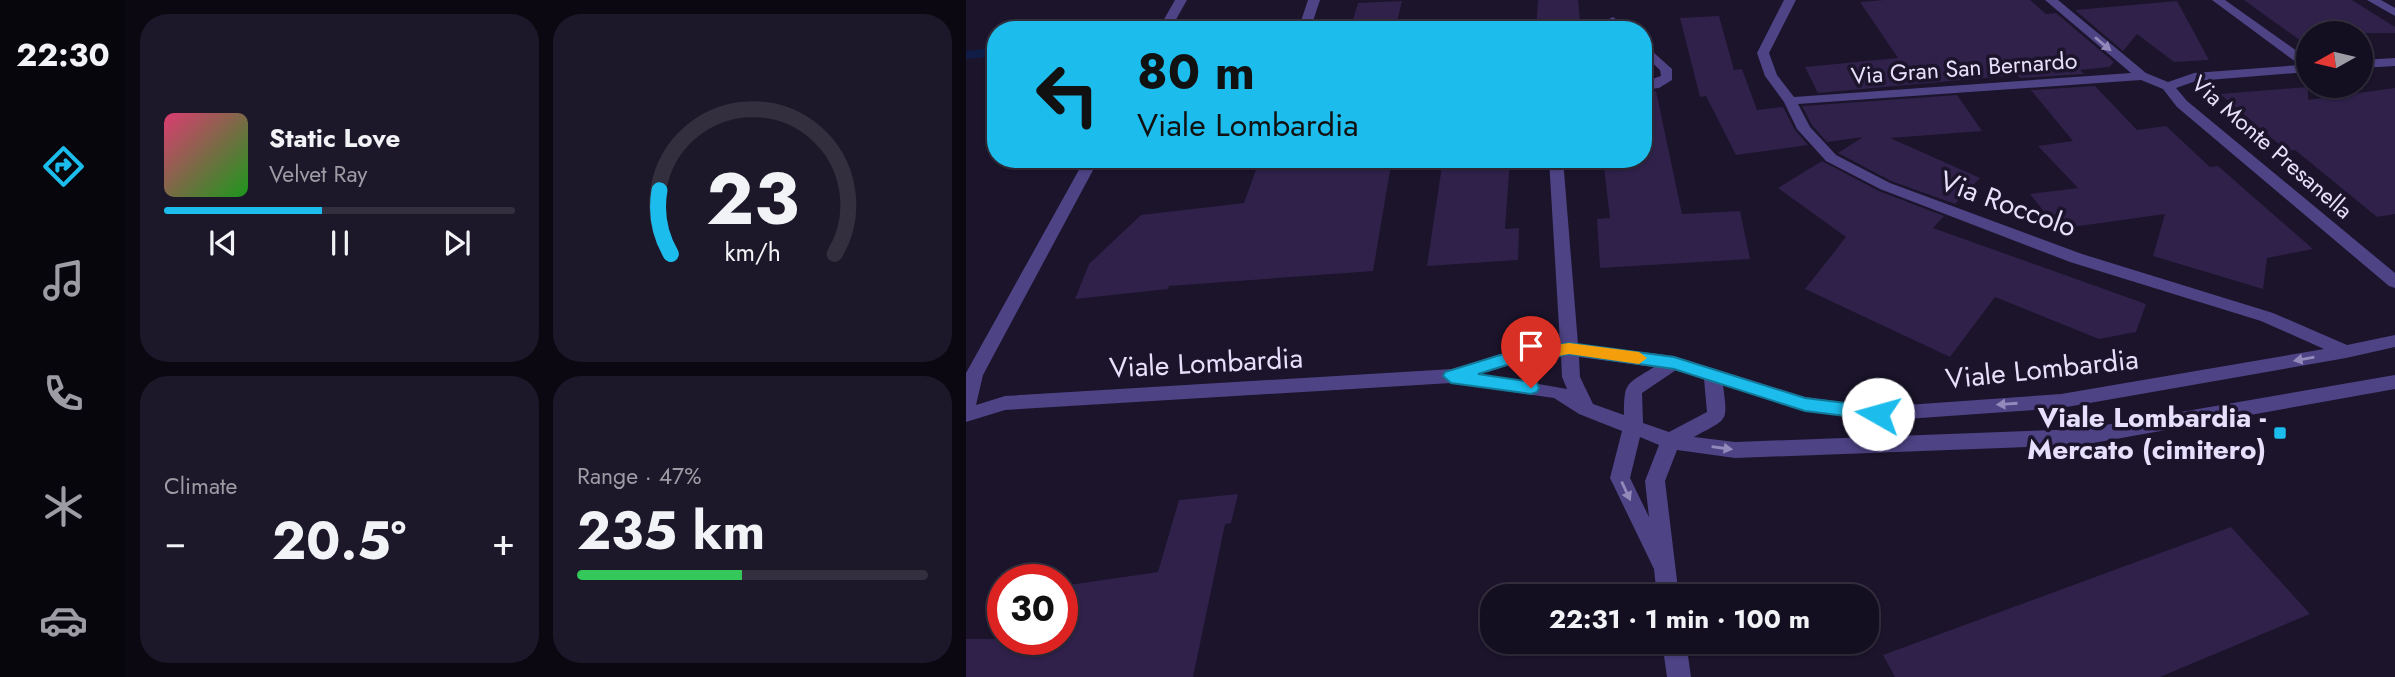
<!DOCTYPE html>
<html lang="en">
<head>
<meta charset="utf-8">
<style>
	:root { --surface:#140f20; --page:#1d1829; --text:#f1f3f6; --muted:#9d9ca5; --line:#332f3e; --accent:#1cbcec }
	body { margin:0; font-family:Jost,sans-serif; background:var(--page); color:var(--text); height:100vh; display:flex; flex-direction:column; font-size:26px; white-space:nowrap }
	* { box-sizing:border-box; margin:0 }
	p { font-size:23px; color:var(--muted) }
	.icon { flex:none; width:38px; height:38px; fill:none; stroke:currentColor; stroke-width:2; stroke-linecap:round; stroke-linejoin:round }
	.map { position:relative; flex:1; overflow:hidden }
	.drawer { display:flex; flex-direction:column; gap:14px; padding:14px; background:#0b0812; width:840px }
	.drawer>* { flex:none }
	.guide { position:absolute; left:21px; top:21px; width:665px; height:147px; border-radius:28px; box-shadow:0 2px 5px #0004,0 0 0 2px var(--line); background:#1cbcec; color:#111; overflow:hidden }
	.needle { width:46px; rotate:262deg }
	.controls { position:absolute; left:1330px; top:21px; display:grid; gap:14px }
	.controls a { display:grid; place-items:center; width:77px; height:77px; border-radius:50%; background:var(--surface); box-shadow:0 2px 5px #0004,0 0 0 2px var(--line); font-size:35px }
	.speed { position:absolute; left:21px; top:564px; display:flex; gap:14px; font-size:35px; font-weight:700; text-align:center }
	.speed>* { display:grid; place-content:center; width:91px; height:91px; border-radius:50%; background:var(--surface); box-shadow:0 2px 5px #0004,0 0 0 2px var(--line); line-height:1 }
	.speed .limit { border:10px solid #d22; background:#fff; color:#111 }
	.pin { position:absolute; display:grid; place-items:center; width:60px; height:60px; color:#fff; margin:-72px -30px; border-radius:50% 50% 50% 0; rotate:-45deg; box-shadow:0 0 7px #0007 }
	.pin .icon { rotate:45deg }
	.me { position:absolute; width:77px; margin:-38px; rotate:277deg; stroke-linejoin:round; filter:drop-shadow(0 0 5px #0008) }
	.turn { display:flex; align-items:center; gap:24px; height:147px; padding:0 35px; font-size:32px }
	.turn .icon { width:91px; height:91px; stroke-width:2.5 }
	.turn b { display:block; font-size:49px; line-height:60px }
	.big { font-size:52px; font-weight:700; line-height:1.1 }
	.drawer .card { flex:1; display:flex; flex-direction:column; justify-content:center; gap:10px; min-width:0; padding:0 24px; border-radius:28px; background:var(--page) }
	.drawer .dial { align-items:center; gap:0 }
	.dial svg { height:182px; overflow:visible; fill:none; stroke:var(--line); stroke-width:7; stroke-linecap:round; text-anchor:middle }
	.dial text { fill:var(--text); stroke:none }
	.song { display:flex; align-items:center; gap:21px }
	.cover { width:84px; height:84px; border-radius:10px; background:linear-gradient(135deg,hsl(340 70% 55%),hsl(120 70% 35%)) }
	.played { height:7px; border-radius:4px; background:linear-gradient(90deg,var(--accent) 45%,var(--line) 45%) }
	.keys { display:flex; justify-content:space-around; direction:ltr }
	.heat { display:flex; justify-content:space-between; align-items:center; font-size:38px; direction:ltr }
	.charge { height:10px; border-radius:5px; background:linear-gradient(90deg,#34c759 47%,var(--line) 0) }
	.drawer .tiles { flex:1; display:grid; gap:14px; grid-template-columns:repeat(2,1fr) }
	.trip { position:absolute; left:514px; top:584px; width:399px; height:70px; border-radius:28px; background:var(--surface); box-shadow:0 2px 5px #0004,0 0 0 2px var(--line); font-weight:700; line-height:70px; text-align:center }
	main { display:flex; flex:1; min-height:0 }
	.tabs { display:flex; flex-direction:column; width:126px; justify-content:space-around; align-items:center; background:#08060d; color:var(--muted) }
	.tabs .icon { width:49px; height:49px }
	.tabs .current { color:var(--accent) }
	.tabs b { font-size:32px; color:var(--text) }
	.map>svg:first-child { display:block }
</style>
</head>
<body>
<main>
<nav class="tabs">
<b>22:30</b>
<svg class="icon current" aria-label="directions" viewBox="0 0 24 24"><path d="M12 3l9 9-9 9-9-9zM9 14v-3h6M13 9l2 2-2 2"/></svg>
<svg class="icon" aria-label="music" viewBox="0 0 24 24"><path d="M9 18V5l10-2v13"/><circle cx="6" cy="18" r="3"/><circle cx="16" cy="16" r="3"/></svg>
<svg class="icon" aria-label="phone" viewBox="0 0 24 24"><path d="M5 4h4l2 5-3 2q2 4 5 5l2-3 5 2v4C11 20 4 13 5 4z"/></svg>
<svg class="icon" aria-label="climate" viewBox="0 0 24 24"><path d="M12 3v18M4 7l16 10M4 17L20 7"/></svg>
<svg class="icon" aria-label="car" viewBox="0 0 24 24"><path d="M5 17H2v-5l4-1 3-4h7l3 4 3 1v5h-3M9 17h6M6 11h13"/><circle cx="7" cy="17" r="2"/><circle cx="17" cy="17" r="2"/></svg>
</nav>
<section class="drawer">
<div class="tiles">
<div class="card">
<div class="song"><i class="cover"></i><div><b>Static Love</b><p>Velvet Ray</p></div></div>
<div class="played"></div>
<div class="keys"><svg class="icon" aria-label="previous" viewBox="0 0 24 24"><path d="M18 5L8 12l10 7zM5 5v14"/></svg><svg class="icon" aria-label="pause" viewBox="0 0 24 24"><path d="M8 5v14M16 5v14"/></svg><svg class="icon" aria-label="next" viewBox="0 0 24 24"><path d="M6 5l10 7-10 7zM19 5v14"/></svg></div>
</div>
<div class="card dial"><svg viewBox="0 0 100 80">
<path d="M14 69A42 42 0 1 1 86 69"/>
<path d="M14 69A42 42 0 0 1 9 41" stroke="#1cbcec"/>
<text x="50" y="56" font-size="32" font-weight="700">23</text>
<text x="50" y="72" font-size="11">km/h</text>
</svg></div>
<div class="card"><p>Climate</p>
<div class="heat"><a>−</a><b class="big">20.5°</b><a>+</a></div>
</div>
<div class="card"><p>Range · 47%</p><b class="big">235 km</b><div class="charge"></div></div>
</div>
</section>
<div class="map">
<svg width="1429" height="677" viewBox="0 0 1429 677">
	<rect width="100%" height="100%" fill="#1b142b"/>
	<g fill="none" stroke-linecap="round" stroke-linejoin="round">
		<polyline stroke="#101d47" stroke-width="8" points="0,55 30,52"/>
	</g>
	<g fill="#2f214a">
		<polygon points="572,0 612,0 615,30 570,30"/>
		<polygon points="918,0 1064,0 1080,14 1090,13 1148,62 1143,67 1114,70 1118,74 1054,78 1051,75 852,93 839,67 932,58 894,2"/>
		<polygon points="1278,0 1386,0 1429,27 1429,33 1342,33 1342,46"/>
		<polygon points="436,1 429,30 384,30 392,3"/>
		<polygon points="1211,1 1243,60 1208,62 1171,34 1157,51 1109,10"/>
		<polygon points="753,16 768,70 776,69 791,110 817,107 829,130 842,145 770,155 740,96 734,97 714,18"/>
		<polygon points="1129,86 1171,130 1200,126 1244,167 1252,166 1347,249 1301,258 1297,289 1187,256 1199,214 1092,229 1064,194 1112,188 1072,146 1107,141 1065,90"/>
		<polygon points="1342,87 1342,100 1429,88 1429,214 1411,217 1329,150 1321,151 1254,94"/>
		<polygon points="690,91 716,214 774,211 784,259 634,268 631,219 644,218 637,159 677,159 677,93"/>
		<polygon points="991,95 1016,131 924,138 1014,178 989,204 925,181 872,153 897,137 861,142 846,125 836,106"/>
		<polygon points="390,159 426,159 407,271 203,286 202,289 109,299 123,264 175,215 278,203 291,167"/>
		<polygon points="477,159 544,159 539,229 553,228 552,260 461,266"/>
		<polygon points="856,161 913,191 978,216 967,228 1180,304 1170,332 1133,339 1029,297 984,357 839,289 880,237 812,188"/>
		<polygon points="272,494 265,523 259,524 227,677 0,677 0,639 96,639 96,586 192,572 213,500"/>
		<polygon points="1265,527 1344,614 1194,677 929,677 917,655"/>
	</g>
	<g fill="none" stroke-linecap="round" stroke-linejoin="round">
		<g fill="#4e4385" fill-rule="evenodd">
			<polygon points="209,0 221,0 204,30 192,30"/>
			<polygon points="342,0 354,0 344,30 332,30"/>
			<path d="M818,0H830L803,53L811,75L828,97L1165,73L1079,0H1092L1180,73L1202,82L1228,73L1334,65L1246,0H1259L1342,59V72L1230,81L1210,88L1221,101L1429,273V288L1423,286L1211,107L1197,89L1175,80L832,104L844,127L870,155L924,183L1116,254L1307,313L1381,345L1429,335V347L1380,358L1095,408L912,421L839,411L757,385C762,424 762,418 728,437L769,442L1116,429L1429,375V389L1116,445L769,458L711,450L699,481L713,597H691L688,569L644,478L656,431L613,414L588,398L485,383L39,410L0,422V373L119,159H133L17,375L10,405L39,396L486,369L544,351L594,344L583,159H597L612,344L708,356L839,397L912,407L1095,394L1358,349L1295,321L1104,262L914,189L860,161L831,129L818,102L799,76L791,53ZM595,357L596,377L601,389L515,374L544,365ZM613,357L688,367C660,385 658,381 658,415L627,404L614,377ZM710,370L738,379L741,412L703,432L677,423L676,393ZM674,437L693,445L679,481L683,517L664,478Z"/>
			<polygon points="1401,0 1415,0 1429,8 1429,16"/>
			<polygon points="647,17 664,30 651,30 641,20"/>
			<polygon points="677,43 706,69 706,80 693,88 677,90 677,82 695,76 694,70 677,54"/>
			<polygon points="1429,58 1429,66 1395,68 1395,60"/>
			<polygon points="696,642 720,642 725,677 701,677"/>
		</g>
	</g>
	<defs><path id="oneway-solid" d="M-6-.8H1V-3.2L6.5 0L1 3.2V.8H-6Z" transform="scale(1.75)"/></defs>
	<g fill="#938abb">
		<use href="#oneway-solid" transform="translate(1137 44) rotate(40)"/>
		<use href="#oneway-solid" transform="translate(1338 359) rotate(170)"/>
		<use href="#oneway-solid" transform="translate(1041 404) rotate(176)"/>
		<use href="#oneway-solid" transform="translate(756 448) rotate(8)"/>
		<use href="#oneway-solid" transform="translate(660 491) rotate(65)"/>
	</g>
	<polygon fill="#1cbcec" stroke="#127a99" stroke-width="2" points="603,343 708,357 839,398 912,407 921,414 912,420 839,411 708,369 603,354 544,364 512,374 571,383 573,388 571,392 565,394 485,383 477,376 479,372 544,352"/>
	<polygon fill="#f59e0b" points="603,343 673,352 681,358 673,364 603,354 570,360 562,354 570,348"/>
	<rect fill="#1cbcec" stroke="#1b142b" stroke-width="2.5" x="1307" y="426" width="14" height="14" rx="3.5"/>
	<g text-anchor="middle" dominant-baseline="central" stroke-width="7" stroke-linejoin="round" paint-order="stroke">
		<g font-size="23" fill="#e7e0fc" stroke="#1b142b">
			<text transform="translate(998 68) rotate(-4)">Via Gran San Bernardo</text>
			<text transform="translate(1306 147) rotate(41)">Via Monte Presanella</text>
		</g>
		<g font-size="28" fill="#e7e0fc" stroke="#1b142b">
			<text transform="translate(1042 204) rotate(20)">Via Roccolo</text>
			<text transform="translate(240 363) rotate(-3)">Viale Lombardia</text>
			<text transform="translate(1076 369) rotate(-6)">Viale Lombardia</text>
		</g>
		<g font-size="28" font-weight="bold" fill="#e7e0fc" stroke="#1b142b" text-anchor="end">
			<text x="1300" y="417">Viale Lombardia -<tspan x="1300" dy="32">Mercato (cimitero)</tspan></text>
		</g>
	</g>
</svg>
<div class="controls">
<a><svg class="needle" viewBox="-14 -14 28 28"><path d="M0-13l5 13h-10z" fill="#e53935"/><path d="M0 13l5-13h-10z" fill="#9d9ca5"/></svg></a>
</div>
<div class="speed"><div class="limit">30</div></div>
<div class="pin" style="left:565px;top:388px;background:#d93025"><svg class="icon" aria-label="arrive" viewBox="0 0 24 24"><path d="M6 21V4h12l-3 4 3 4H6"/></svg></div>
<svg class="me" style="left:912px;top:414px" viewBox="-20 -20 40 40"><circle r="19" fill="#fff"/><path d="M0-13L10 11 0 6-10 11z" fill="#1cbcec"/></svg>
<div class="trip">22:31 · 1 min · 100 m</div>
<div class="guide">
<div class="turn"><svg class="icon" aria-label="left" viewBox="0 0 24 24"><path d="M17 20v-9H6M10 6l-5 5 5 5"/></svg><div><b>80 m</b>Viale Lombardia</div></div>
</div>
</div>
</main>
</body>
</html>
